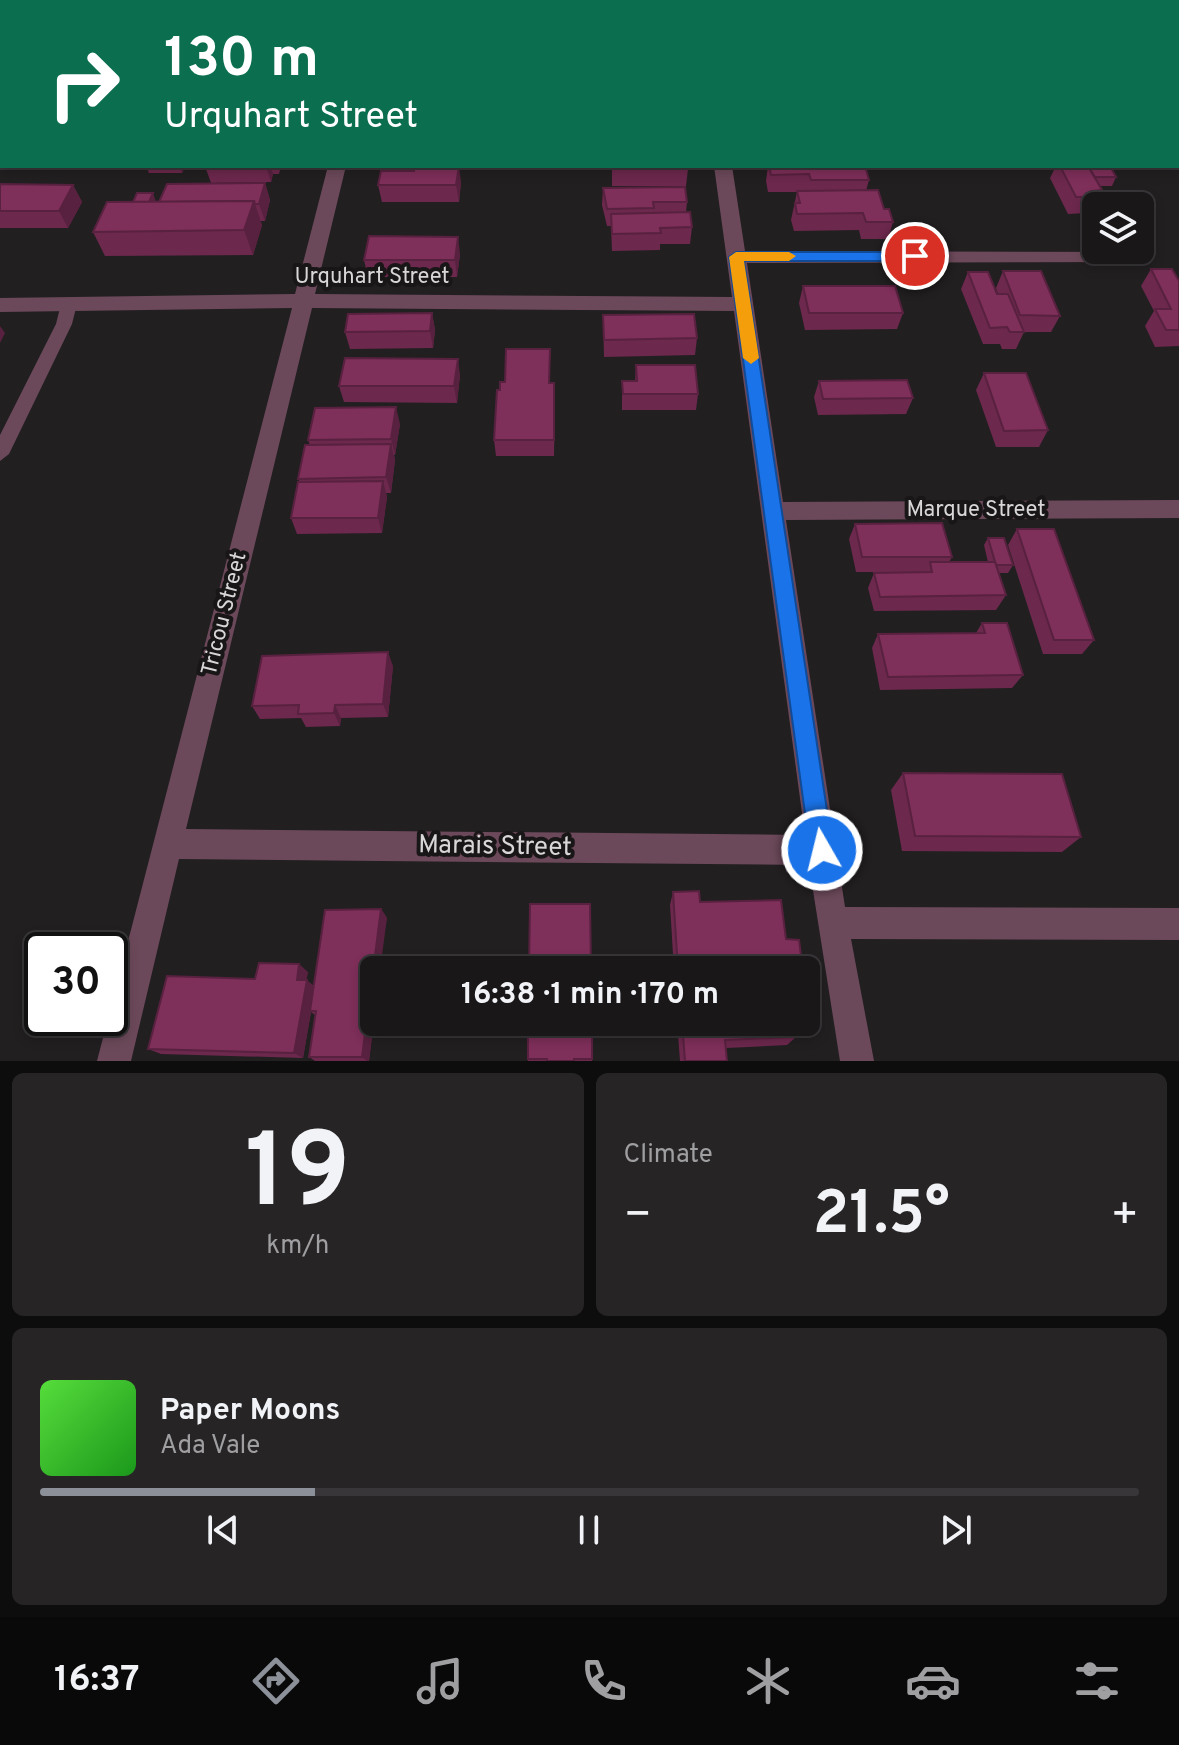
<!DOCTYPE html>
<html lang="en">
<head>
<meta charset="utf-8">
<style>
	:root { --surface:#1a1719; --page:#272426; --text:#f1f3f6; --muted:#9f9fa2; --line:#383638; --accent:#8c9099 }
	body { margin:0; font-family:Overpass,sans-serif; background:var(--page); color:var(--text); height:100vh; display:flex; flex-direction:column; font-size:30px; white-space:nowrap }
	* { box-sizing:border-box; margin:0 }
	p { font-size:26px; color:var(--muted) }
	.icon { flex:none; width:44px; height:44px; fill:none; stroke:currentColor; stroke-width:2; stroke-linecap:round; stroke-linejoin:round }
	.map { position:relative; height:1061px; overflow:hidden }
	.sheet { display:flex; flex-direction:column; gap:12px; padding:12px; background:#0e0d0e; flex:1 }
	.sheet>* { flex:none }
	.guide { position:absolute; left:0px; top:0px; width:1180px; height:168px; box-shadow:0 4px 12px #0003,0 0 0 2px var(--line); background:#0b6e4f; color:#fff; overflow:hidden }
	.buttons { position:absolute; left:1082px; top:192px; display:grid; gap:16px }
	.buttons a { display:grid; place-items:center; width:72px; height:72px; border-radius:12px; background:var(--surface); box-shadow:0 4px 12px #0003,0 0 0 2px var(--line); font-size:40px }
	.speed { position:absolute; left:24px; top:932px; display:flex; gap:16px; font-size:40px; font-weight:700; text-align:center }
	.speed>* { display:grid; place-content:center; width:104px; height:104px; border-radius:50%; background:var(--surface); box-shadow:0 4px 12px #0003,0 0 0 2px var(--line); line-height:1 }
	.speed .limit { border:4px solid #111; border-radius:12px; background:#fff; color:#111 }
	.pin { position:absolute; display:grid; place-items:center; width:68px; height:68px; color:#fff; margin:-34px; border:4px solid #fff; border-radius:50%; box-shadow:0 2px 8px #0007 }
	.me { position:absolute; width:88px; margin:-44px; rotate:352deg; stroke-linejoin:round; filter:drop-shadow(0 0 6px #0008) }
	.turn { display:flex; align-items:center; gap:28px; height:168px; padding:0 32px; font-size:36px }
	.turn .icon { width:104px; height:104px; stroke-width:2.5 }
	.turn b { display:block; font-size:56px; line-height:68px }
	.big { font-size:60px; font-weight:700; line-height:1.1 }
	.sheet .tile { flex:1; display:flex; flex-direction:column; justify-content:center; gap:12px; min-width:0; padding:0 28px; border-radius:12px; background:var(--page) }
	.sheet .dial { align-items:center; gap:0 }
	.dial b { font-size:104px; line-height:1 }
	.song { display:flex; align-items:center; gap:24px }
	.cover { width:96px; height:96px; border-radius:12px; background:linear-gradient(135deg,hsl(110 70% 55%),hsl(120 70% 35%)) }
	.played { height:8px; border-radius:4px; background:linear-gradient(90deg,var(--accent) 25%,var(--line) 25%) }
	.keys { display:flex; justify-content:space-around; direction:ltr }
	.heat { display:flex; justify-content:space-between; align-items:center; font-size:44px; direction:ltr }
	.sheet .tiles { flex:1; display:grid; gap:12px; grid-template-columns:1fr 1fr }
	.tile:last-child { grid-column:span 2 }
	.trip { position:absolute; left:360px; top:956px; width:460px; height:80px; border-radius:12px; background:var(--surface); box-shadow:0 4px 12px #0003,0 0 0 2px var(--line); font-weight:700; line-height:80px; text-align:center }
	.tab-bar { display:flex; height:128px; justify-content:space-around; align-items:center; background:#0a090a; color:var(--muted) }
	.tab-bar .icon { width:56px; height:56px }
	.tab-bar .on { color:var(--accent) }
	.tab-bar b { font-size:36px; color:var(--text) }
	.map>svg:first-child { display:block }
</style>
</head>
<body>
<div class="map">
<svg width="1179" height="1061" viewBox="0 0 1179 1061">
	<rect width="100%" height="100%" fill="#221f21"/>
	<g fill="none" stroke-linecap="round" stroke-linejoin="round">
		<g fill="#6c495a" fill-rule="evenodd">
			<polygon points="1086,0 1098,0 1099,2 1087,2"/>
			<rect x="1178" y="105" width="1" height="8"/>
			<rect x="1178" y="130" width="1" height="9"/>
			<polygon points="69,298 77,304 72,324 9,454 0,461 0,435 56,324 61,304"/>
		</g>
		<g fill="#6c495a" fill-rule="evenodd">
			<rect x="690" y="0" width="14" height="2"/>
			<rect x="0" y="25" width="2" height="8"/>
			<polygon points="2,61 2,73 0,74 0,62"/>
			<path d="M328,166H346L315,294L732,297L714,166H732L745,251L1146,252L1149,256L1139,262L747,263L783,502L1179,500V518L786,520L845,907L1179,908V940L851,939L874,1061H840L809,865L179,859L131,1061H97L292,308L0,312V298L295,294ZM312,308L734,311L805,835L186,829Z"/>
		</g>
	</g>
	<g fill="#6c284d">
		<polygon points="154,0 182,0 181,2 155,2"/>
		<polygon points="262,0 334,0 335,2 263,2"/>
		<rect x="407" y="0" width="75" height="2"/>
		<rect x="597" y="0" width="66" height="2"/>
		<polygon points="916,0 938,0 937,2 917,2"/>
		<rect x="0" y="130" width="2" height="35"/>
		<polygon points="146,166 185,166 182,173 149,173"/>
		<polygon points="205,166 281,166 279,174 273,174 271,182 211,183"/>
		<polygon points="612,166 688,169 686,186 612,186"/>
		<polygon points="768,166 865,166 869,180 866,191 884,209 893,222 888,239 861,239 859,230 794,231 791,220 797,192 768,192 766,181"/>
		<polygon points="1056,166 1110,166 1116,177 1112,186 1099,186 1102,190 1094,207 1089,207 1086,213 1068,214 1050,178"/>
		<polygon points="414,171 461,182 459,202 382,202 378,185"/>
		<polygon points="265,183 270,200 265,221 260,221 262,225 253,255 105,256 93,232"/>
		<polygon points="73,185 82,202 68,228 0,228 0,186"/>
		<polygon points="603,188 687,202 686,212 692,227 690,244 660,244 660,250 612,251 611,226 607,226 602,205"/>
		<polygon points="460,254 457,277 368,277 364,260"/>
		<polygon points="1151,269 1179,281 1179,346 1155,347 1145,326 1154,311 1141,286"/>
		<polygon points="1003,271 1060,316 1051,332 1024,332 1016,349 1002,349 1000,344 983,344 961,289 968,272 998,294 996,288"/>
		<polygon points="803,286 903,313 897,329 805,330 799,303"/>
		<polygon points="432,313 435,330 433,348 350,349 345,332"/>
		<polygon points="603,315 697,338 695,355 604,357"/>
		<polygon points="550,365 550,383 555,400 554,456 496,456 494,440 505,382"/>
		<polygon points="636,365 698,394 696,410 622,410 622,381 635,381"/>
		<polygon points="984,373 1048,430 1039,447 996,447 976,390"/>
		<polygon points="460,375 457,403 344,402 339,386"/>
		<polygon points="819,381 913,398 906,414 818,415 814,397"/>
		<polygon points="400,424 395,455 394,455 395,460 391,493 386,493 387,497 382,533 297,534 291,518 300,482 298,479 310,445 308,440"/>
		<polygon points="855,524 952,557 949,562 988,562 984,545 988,538 1013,565 1008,573 999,573 1006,595 996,610 874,611 868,588 874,573 925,572 856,572 849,539"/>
		<polygon points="1017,529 1094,640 1082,654 1043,654 1008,545"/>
		<polygon points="982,623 1023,675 1012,688 880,690 872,648 878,634 976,633"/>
		<polygon points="393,666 388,717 341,718 340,726 306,727 301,718 260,719 252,706"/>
		<polygon points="903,773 1081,837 1062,852 902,851 891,790"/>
		<polygon points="673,892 700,902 786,939 803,970 674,970 670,905"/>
		<polygon points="381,909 387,918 374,970 374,1020 369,1061 315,1061 309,1057 315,1015 311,1012 303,1058 161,1054 148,1049 255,979 308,972 306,980 314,986"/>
		<polygon points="592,1022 592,1061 528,1061 528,1059"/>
		<polygon points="677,1022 794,1022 796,1037 787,1045 726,1048 727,1061 680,1061"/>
	</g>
	<g fill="#58213f">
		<polygon points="85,0 132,0 131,2 85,2"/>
		<polygon points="179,166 185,166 182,173"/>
		<polygon points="266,166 271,166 273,174 271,182"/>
		<polygon points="459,166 461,182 459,202 456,185"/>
		<polygon points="265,183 270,200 265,221 259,204"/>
		<polygon points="73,185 82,202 68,228 59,211"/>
		<polygon points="153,193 156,202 148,203"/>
		<polygon points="254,201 262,225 253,255 244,230"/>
		<polygon points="458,237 460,254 457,277 455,260"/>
		<polygon points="432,313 435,330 433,348 430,331"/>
		<polygon points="0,326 5,333 0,343"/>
		<polygon points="458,359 460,375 457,403 454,386"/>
		<polygon points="396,407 400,424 395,455 391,439"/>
		<polygon points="391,444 395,460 391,493 386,477"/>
		<polygon points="383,481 387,497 382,533 378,518"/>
		<polygon points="388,652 393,666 388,717 383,704"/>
		<polygon points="335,705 341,718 340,726 334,713"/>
		<polygon points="381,909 387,918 380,970 374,970 374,1020 369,1061 367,1061 362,1057"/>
		<polygon points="299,964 308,972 305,987 297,980"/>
		<polygon points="307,980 315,988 303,1058 294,1053"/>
	</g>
	<g fill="#7e2f5a" stroke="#58213f" stroke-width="2">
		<rect x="0" y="130" width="2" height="18"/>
		<polygon points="414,166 459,166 456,185 378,185 381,171 414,171"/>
		<polygon points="613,166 687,166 688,169 613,169"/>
		<polygon points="769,166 865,166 869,180 811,180 809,174 771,175"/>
		<polygon points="1060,166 1088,166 1102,190 1092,191 1095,197 1076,197"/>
		<polygon points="1088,166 1110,166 1116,177 1095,177"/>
		<polygon points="265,183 259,204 255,204 254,201 159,202 167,184"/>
		<polygon points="1,184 73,185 59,211 0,211 0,186"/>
		<polygon points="685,187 687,202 653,202 654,208 607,209 603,188"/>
		<polygon points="878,190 884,209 889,209 893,222 866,222 863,213 797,214 795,203 800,203 797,191"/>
		<polygon points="137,193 153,193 149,202 133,202"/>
		<polygon points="254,201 244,230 93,232 107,202"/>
		<polygon points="690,212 692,227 660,228 661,233 612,234 611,214"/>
		<polygon points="369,236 458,237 455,260 364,260"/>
		<polygon points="1151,269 1172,269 1179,281 1179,330 1166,330 1155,309 1171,309"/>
		<polygon points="1003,271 1041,271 1060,316 1020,315"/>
		<polygon points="968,272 988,272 997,294 1008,294 1024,332 1010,332 1007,327 990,328"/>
		<polygon points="803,286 895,286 903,313 809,313"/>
		<polygon points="432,313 430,331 345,332 348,314"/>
		<polygon points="694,314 697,338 604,340 603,315"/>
		<polygon points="506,349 550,349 549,383 554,383 554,440 494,440 497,390 500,390 500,382 505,382"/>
		<polygon points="345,358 458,359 454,386 339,386"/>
		<polygon points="636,365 695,365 698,394 623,394 622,381 637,381"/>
		<polygon points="984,373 1026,373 1048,430 1004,431"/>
		<polygon points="907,380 913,398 823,399 819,381"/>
		<polygon points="396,407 391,439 308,440 315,408"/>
		<polygon points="391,444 386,477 298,479 305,445"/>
		<polygon points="383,481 378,518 291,518 298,482"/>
		<polygon points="942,523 952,557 862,557 855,524"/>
		<polygon points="1017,529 1054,529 1094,640 1054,640"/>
		<polygon points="988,538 1004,538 1013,565 996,565"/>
		<polygon points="930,562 995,562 1006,595 880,597 874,573 932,572"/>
		<polygon points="982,623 1007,623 1023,675 888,677 878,634 985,633"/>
		<polygon points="388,652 383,704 335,705 334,713 298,714 299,705 252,706 262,656"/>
		<polygon points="903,773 1062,774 1081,837 915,836"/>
		<polygon points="699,891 700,902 781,900 786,939 799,940 803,970 678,970 673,892"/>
		<polygon points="530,904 590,904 591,970 529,970"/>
		<polygon points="381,909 362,1057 309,1057 316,1011 310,1011 325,910"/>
		<polygon points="259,963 299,964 297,980 307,980 294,1053 148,1049 167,976 255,979"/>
		<polygon points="528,1022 592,1022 592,1059 574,1059 574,1061 547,1061 547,1059 528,1059"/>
		<polygon points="682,1022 794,1022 796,1037 725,1040 727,1061 685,1061"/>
	</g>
	<polygon fill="#1a73e8" stroke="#114b97" stroke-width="2" points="736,252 915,252 922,256 915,261 744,261 833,850 830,858 822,861 814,858 810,850 729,257"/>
	<polygon fill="#f59e0b" points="736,252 789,252 796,256 789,261 744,261 759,358 751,364 743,358 729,257"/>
	<g text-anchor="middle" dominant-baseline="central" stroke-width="8" stroke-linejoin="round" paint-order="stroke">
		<g font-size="22" fill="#d8d6d7" stroke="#191617">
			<text x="372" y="277">Urquhart Street</text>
			<text x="976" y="510">Marque Street</text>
			<text transform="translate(225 614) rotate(-76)">Tricou Street</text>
		</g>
		<g font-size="26" fill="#d8d6d7" stroke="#191617">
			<text transform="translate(495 847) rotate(1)">Marais Street</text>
		</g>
	</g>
</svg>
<div class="buttons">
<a><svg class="icon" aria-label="layers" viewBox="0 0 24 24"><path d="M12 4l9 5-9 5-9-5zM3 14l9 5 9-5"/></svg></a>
</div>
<div class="speed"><div class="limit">30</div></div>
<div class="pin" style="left:915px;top:256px;background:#d93025"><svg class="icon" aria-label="arrive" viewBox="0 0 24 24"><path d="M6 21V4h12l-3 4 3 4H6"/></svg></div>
<svg class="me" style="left:822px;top:850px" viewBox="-20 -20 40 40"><circle r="17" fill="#1a73e8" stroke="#fff" stroke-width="3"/><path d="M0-11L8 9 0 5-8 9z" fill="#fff"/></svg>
<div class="trip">16:38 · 1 min · 170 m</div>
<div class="guide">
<div class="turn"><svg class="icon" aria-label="right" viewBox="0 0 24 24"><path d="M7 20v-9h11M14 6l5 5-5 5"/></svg><div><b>130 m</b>Urquhart Street</div></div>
</div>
</div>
<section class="sheet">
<div class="tiles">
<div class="tile dial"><b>19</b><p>km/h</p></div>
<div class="tile"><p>Climate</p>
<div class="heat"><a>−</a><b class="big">21.5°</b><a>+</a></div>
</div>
<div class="tile">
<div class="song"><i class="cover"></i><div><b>Paper Moons</b><p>Ada Vale</p></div></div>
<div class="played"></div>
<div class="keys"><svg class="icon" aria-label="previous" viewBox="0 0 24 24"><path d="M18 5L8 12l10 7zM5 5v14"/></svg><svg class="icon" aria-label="pause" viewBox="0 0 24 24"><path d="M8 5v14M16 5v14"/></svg><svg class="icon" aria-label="next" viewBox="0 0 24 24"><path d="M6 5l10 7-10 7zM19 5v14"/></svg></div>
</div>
</div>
</section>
<nav class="tab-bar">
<b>16:37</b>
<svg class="icon on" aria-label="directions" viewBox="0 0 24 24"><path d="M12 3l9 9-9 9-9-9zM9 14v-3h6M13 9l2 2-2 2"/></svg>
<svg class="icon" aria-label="music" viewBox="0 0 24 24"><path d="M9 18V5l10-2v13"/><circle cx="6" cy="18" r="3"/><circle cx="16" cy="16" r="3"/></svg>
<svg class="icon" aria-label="phone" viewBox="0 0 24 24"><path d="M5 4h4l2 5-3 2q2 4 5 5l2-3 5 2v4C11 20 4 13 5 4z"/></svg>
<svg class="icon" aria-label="climate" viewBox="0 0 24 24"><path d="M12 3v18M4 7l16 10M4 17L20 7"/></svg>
<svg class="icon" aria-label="car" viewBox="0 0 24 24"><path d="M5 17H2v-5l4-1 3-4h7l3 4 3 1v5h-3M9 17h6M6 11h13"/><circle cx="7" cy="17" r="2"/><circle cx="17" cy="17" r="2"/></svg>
<svg class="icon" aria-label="filters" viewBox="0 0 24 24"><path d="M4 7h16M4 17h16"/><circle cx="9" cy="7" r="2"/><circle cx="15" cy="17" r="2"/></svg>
</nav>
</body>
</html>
